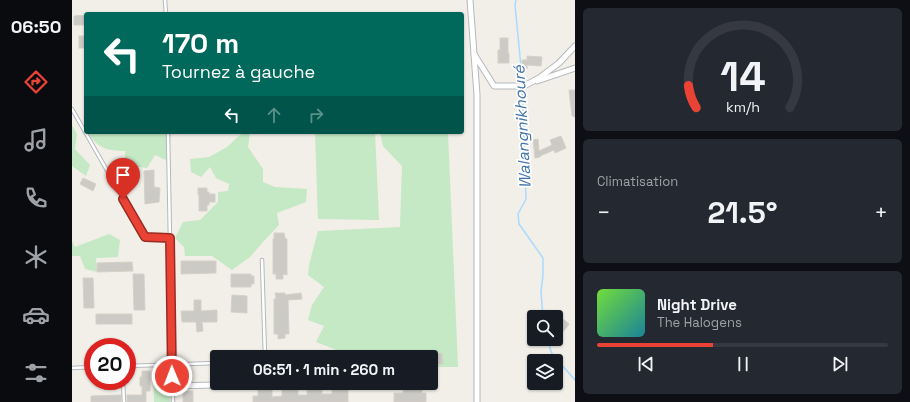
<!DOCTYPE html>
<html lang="fr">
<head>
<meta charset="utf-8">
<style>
	:root { --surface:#171b24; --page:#242831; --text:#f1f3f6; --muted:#9ea1a6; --line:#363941; --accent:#ea4335 }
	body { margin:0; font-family:"Space Grotesk",sans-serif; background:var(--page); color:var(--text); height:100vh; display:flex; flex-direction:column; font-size:15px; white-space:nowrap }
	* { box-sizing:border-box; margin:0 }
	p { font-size:13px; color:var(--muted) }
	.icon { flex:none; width:22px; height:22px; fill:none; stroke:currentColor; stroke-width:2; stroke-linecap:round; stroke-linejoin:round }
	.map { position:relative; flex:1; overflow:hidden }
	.drawer { display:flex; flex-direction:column; gap:8px; padding:8px; background:#0d0f14; width:335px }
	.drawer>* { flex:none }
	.hud { position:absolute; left:12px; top:12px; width:380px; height:122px; border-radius:4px; box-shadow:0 1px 3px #0004; background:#00695c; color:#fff; overflow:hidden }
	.controls { position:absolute; left:455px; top:310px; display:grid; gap:8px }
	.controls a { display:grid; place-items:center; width:36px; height:36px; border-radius:4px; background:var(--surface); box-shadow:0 1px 3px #0004; font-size:20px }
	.speed { position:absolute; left:12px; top:338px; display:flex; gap:8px; font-size:20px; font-weight:700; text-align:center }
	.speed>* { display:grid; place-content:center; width:52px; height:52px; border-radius:50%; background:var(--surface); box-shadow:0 1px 3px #0004; line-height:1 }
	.speed .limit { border:6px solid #d22; background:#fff; color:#111 }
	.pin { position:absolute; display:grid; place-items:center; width:34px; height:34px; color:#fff; margin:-41px -17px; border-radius:50% 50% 50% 0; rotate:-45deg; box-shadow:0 0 4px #0007 }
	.pin .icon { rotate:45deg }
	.me { position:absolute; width:44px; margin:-22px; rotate:359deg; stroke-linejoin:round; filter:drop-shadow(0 0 3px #0008) }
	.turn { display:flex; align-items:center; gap:14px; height:84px; padding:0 12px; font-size:18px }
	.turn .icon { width:52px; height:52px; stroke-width:2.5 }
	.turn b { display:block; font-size:28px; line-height:34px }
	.lanes { display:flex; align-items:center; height:38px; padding:0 12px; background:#0003; justify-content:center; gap:20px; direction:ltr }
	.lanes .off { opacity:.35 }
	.big { font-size:30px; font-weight:600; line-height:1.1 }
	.drawer .tile { flex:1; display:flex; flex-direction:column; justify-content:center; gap:6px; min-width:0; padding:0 14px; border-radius:6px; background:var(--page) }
	.drawer .dial { align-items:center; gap:0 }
	.dial svg { height:104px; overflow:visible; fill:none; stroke:var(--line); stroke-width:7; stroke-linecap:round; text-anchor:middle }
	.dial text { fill:var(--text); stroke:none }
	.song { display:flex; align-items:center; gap:12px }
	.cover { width:48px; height:48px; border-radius:6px; background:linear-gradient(135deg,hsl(100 70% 55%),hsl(190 70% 35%)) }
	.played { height:4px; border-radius:2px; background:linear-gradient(90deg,var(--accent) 40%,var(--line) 40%) }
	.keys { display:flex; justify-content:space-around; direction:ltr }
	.heat { display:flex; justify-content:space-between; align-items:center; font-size:22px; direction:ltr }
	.trip { position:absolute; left:138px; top:350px; width:228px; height:40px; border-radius:4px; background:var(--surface); box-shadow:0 1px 3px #0004; font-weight:600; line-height:40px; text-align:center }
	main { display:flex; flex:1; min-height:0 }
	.menu { display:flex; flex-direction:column; width:72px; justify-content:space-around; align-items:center; background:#090b0e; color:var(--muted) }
	.menu .icon { width:28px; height:28px }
	.menu .selected { color:var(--accent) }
	.menu b { font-size:18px; color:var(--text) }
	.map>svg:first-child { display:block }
</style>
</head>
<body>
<main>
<nav class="menu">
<b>06:50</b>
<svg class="icon selected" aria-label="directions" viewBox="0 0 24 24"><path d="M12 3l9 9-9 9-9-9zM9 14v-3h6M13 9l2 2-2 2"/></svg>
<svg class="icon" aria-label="music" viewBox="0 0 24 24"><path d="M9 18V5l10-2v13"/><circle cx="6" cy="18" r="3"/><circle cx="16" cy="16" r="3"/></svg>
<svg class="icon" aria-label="phone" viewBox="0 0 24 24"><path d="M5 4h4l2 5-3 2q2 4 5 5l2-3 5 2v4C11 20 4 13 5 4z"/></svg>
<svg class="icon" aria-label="climate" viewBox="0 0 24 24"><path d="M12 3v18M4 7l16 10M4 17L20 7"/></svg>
<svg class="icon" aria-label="car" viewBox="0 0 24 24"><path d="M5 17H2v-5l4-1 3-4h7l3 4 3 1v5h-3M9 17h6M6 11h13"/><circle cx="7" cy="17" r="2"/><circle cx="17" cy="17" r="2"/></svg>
<svg class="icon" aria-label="filters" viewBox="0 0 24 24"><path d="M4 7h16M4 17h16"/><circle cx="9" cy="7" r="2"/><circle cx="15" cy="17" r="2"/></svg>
</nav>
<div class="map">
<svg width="503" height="402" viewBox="0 0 503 402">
	<rect width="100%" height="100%" fill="#f1efe8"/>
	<g fill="#c5e8c5">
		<polygon points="0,125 5,134 3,149 18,165 14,176 0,166"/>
		<path d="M16,132H93L99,135L94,160L83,155L75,168L53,165V151C35,151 25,148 16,132Z"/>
		<polygon points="174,132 178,132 176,147 191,169 191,182 203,187 235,189 234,202 205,213 207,225 191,242 178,257 160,270 140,256 113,256 112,247 103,238 111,222 128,220 146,202 146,192 156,191 157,184 144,178 138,167 129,177 119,172 118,159 137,157 155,147 168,135"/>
		<polygon points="243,132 303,132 307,220 246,219"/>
		<polygon points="308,132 376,132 386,367 359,367 359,357 283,357 244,342 252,326 236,320 240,305 252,287 236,275 237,265 246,231 328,227 330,166 311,146"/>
		<polygon points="37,234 48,240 46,257 24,258 25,272 13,269 8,256 0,256 0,241 3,247"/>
		<polygon points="97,366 98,402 82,402 81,367"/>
	</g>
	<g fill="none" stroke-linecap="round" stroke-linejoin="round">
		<g stroke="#aadaff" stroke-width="1.5">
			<polyline points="444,0 443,5 450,77 454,199 446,214 447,224 471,258 471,275 469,292 471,317"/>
			<polyline points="475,339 480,354 503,380"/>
		</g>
	</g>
	<g fill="#cccac5" stroke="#d6d1c6">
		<polygon points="14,15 14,25 2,25 2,16"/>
		<rect x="7" y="36" width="7" height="12"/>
		<polygon points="428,38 436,38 436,53 437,53 437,63 426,63 426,50 428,50"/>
		<polygon points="455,56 470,57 469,66 455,65 455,69 450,69 450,60 455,60"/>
		<polygon points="497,90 503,90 503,117 500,116"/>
		<polygon points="489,136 494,148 483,153 482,150 468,156 468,157 463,158 461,140 466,139 467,151 480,145 478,140"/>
		<polygon points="82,170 82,187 88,188 87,202 73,204 72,171"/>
		<polygon points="11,178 24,184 21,191 8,184"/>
		<polygon points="126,188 135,188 135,192 137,192 137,194 143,194 143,202 137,202 137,205 135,205 135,211 127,211 127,195 126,195"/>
		<polygon points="202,233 212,233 213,238 215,239 215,275 211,274 211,279 204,279 204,274 201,274 201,239 202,239"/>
		<polygon points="109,261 144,261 144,273 109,274"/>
		<polygon points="60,262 61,271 25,272 25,263"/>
		<polygon points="61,274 72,274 73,310 62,310"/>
		<polygon points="159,274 179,274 179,276 182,276 182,284 179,284 179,287 159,287"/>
		<polygon points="11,278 21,278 22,308 12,308"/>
		<polygon points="203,293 213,293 213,295 229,293 230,299 216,300 217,334 213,334 213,338 206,339 206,334 202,334 202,299 204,299"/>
		<polygon points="160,295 175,296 175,313 159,312"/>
		<polygon points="122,300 129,300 129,311 145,310 145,322 130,322 131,331 125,332 124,322 110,322 109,311 122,311"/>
		<rect x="24" y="314" width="36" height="10"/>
		<polygon points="490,318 497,324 492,331 484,326"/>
		<polygon points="370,353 371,364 362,364 361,354"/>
		<polygon points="70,371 78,371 78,391 74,391 74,402 55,402 55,395 70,395 70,386 68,386 68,377 70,377"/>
		<polygon points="266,384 271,384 271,386 276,386 276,402 181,402 181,396 186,396 186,389 196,388 196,389 200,389 200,397 210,396 210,389 217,389 217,387 226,388 226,395 235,395 235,388 241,388 241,386 245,386 246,388 250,388 250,394 260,394 260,387 266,388"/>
		<polygon points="332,385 350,385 350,393 354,393 354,402 322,402 322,393 331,393"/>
		<rect x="111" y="391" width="10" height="11"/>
		<polygon points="49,395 49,402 19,402 19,396"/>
	</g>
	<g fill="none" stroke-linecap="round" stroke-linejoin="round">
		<g stroke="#b5b8bc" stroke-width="4.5">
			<g id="lane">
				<polyline points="93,0 94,14"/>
				<polyline points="0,109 73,237 98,239"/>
				<polyline points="96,132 101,402"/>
				<polyline points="190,260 193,357"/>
				<polyline points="55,366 145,363"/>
				<polyline points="0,368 21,367"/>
				<polyline points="51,381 52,402"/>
			</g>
		</g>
		<g stroke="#b5b8bc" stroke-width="7">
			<g id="street">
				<polyline points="398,0 402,54 422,86 448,86"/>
				<polyline points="402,54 405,95 405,402"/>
				<polyline points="465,81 503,68"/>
				<polyline points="454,85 467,78 487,63 503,46"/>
				<polyline points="101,386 230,383"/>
			</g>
		</g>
		<use href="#lane" stroke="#fff" stroke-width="2.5"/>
		<use href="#street" stroke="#fff" stroke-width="5"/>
	</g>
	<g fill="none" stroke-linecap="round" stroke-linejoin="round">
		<g stroke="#982c22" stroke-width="10">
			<polyline id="route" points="51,199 73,237 98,238 100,376"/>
		</g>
		<use href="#route" stroke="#ea4335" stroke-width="7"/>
	</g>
	<g text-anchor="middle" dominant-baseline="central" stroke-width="3.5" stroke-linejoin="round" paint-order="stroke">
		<g font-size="16" font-style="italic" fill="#4174aa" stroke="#fff">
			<text transform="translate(450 127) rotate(-93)">Walangnikhouré</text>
		</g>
	</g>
</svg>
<div class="controls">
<a><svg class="icon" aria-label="search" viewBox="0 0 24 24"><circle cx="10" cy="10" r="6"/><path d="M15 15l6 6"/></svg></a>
<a><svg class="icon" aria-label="layers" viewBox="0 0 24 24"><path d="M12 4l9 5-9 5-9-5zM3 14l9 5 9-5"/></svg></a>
</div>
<div class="speed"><div class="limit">20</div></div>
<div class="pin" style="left:51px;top:199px;background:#d93025"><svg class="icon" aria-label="arrive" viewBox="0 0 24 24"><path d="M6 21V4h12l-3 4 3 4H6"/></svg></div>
<svg class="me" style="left:100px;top:376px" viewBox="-20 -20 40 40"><circle r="17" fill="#ea4335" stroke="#fff" stroke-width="3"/><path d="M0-11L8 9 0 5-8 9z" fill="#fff"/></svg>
<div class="trip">06:51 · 1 min · 260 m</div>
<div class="hud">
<div class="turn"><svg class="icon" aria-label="left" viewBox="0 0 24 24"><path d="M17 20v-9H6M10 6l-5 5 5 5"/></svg><div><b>170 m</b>Tournez à gauche</div></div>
<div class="lanes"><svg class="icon" aria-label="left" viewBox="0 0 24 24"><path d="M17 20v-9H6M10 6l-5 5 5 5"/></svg><svg class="icon off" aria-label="ahead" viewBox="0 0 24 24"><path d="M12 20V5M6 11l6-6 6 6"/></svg><svg class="icon off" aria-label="right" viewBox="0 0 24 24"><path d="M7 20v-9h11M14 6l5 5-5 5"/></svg></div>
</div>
</div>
<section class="drawer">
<div class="tile dial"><svg viewBox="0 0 100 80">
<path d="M14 69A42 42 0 1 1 86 69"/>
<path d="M14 69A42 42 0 0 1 8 52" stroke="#ea4335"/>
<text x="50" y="56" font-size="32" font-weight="700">14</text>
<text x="50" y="72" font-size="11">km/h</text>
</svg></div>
<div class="tile"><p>Climatisation</p>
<div class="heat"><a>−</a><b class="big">21.5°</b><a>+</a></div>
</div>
<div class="tile">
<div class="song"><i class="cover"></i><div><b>Night Drive</b><p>The Halogens</p></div></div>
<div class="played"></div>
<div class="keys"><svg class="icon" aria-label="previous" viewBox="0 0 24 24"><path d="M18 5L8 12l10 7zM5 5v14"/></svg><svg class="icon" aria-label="pause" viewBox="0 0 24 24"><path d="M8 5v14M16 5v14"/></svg><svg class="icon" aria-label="next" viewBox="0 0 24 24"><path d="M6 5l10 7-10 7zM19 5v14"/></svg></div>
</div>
</section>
</main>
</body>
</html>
